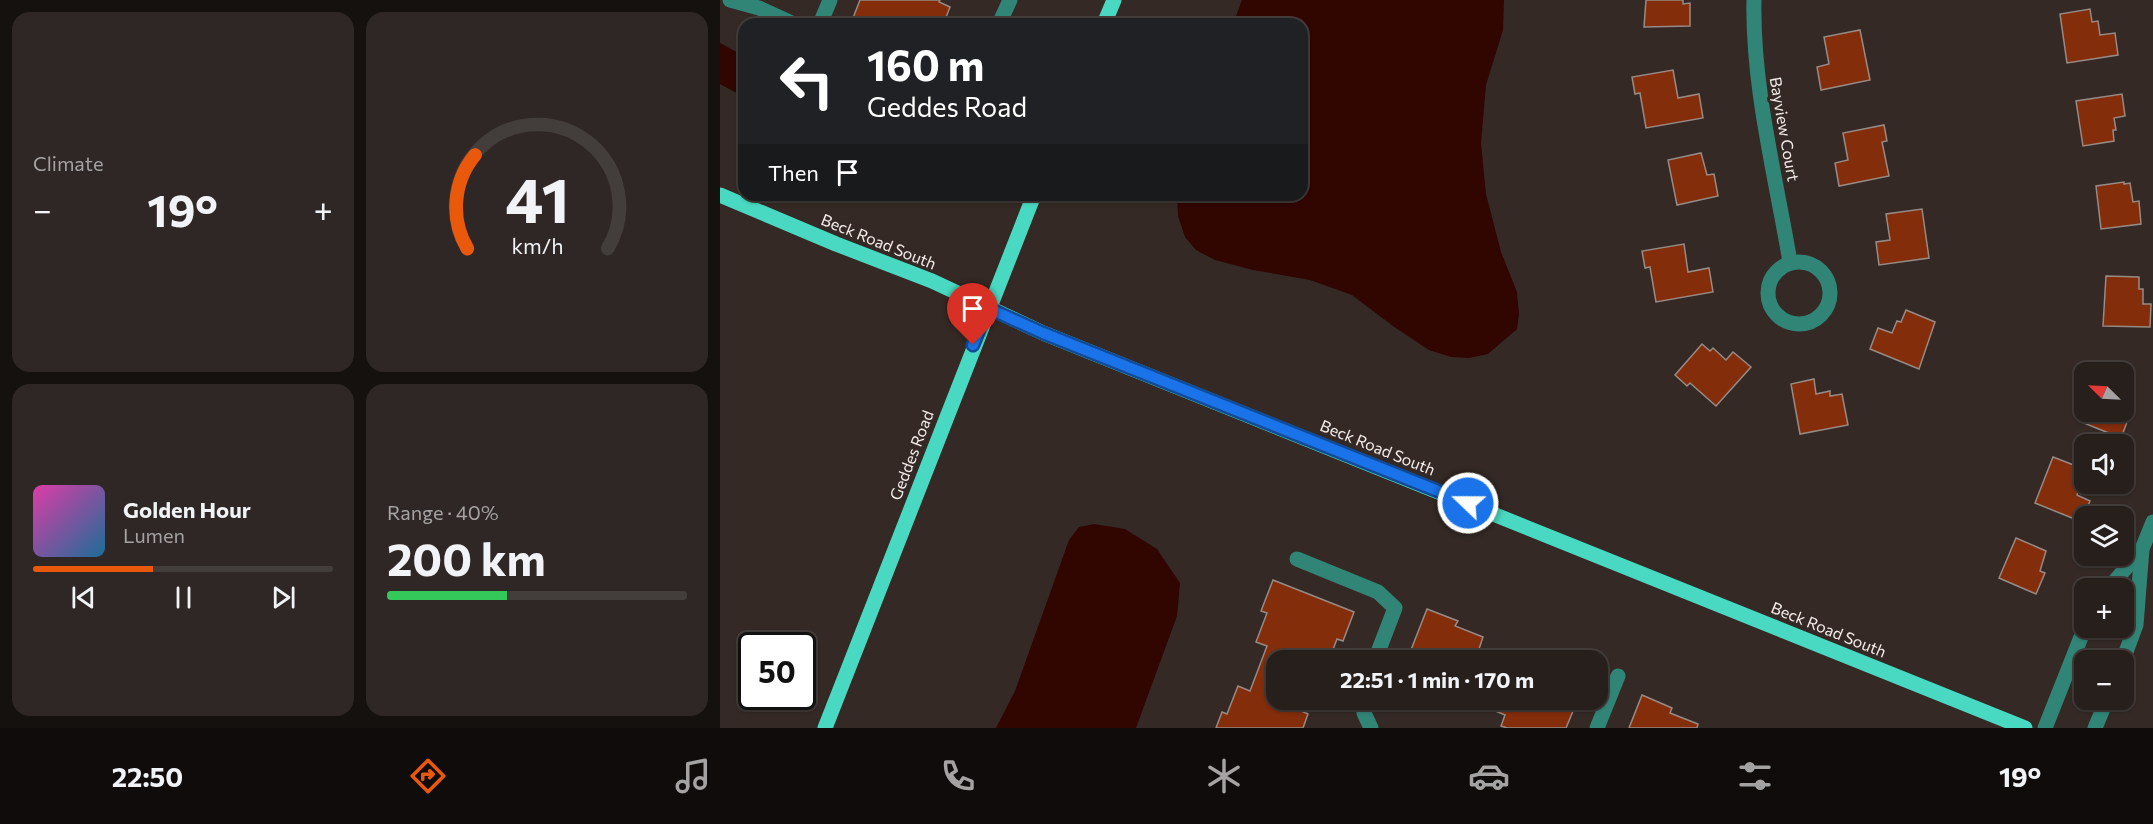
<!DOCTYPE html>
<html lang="en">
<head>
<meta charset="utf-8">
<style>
	:root { --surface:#271f1c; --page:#2f2725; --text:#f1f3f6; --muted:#a4a2a3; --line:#433d3b; --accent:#ea580c }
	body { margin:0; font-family:Commissioner,sans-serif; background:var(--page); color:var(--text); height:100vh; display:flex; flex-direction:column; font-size:22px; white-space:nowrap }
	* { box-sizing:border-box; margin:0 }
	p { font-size:20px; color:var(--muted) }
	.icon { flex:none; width:33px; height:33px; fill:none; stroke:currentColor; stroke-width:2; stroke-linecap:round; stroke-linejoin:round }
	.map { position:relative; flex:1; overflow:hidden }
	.side { display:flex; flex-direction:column; gap:12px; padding:12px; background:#15110f; width:720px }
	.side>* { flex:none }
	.banner { position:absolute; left:18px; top:18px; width:570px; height:183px; border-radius:18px; box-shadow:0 2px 4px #0004,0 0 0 2px var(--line); background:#202124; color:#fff; overflow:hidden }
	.needle { width:39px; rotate:294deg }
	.controls { position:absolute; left:1354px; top:362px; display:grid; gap:12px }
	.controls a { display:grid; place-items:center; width:60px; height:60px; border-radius:12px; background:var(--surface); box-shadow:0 2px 4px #0004,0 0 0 2px var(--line); font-size:30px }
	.speed { position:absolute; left:18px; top:632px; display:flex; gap:12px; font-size:30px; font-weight:700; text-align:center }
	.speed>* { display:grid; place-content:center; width:78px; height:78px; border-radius:50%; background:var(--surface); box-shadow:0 2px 4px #0004,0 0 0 2px var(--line); line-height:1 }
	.speed .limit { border:3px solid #111; border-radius:9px; background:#fff; color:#111 }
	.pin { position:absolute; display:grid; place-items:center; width:51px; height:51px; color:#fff; margin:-62px -26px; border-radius:50% 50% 50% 0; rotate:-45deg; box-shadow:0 0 6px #0007 }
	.pin .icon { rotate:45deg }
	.me { position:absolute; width:66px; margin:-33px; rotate:292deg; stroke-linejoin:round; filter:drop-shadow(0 0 4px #0008) }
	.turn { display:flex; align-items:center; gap:21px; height:126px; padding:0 30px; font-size:27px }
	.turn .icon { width:78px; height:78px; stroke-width:2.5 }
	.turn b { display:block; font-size:42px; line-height:51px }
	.then { display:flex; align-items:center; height:57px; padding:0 30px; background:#0003; gap:12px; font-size:22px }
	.big { font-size:45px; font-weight:700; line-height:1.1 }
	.side .card { flex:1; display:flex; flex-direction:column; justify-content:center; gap:9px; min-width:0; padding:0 21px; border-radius:18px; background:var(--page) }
	.side .dial { align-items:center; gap:0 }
	.dial svg { height:156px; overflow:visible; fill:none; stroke:var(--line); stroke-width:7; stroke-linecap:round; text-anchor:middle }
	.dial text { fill:var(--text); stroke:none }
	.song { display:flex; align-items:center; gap:18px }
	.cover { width:72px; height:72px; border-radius:9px; background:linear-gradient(135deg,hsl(320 70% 55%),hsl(200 70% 35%)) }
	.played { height:6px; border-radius:3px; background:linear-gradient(90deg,var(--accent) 40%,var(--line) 40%) }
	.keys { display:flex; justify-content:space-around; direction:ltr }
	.heat { display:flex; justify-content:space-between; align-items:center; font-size:33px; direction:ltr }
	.charge { height:9px; border-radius:4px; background:linear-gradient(90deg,#34c759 40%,var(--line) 0) }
	.side .tiles { flex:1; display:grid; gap:12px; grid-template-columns:repeat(2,1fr) }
	.trip { position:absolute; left:546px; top:650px; width:342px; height:60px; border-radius:18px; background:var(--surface); box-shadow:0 2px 4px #0004,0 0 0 2px var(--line); font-weight:700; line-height:60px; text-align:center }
	.menu { display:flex; height:96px; justify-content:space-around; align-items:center; background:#100c0b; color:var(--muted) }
	.menu .icon { width:42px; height:42px }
	.menu .current { color:var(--accent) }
	.menu b { font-size:27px; color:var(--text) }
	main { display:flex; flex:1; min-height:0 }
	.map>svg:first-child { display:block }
</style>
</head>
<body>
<main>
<section class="side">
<div class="tiles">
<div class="card"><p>Climate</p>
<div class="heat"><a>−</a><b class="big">19°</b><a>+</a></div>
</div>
<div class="card dial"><svg viewBox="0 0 100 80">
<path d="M14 69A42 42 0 1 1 86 69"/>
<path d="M14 69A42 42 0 0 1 18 21" stroke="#ea580c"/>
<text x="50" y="56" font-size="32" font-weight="700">41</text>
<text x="50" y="72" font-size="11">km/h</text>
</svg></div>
<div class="card">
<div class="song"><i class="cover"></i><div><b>Golden Hour</b><p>Lumen</p></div></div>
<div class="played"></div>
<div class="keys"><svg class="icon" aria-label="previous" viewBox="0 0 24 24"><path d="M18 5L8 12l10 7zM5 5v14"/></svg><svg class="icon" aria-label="pause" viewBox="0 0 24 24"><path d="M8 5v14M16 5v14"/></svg><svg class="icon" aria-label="next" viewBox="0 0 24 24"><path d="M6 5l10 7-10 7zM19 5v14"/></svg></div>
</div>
<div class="card"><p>Range · 40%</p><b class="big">200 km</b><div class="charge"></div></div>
</div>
</section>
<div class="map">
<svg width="1433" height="728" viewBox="0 0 1433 728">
	<rect width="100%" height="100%" fill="#342925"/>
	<g fill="#310500">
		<polygon points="522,0 784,0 783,30 766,85 761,143 766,194 781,252 797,292 799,314 797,329 768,354 749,358 731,357 709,350 673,326 632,295 590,280 533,270 495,260 476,250 465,237 458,216 457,195 582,195 582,24 513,24"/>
		<polygon points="0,43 24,56 24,97 0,84"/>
		<polygon points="374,524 405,529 437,549 460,583 457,616 416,728 276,728 295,691 349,540 359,527"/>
	</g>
	<g fill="#832d0b" stroke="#988a85" stroke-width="1.5">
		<polygon points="140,0 220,0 219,2 230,7 225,20 230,22 230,24 161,24 154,21 152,24 149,24 133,18"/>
		<polygon points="926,0 963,0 963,4 970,3 970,26 924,27"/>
		<polygon points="1370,9 1372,22 1378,21 1380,35 1395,33 1398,55 1347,63 1340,14"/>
		<polygon points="1140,30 1150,80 1101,90 1097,67 1109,64 1104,37"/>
		<polygon points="953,70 958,98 979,94 983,118 926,128 920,93 915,94 912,77"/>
		<polygon points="1402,94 1405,116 1394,118 1396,130 1393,130 1394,141 1363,146 1356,101"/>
		<polygon points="1164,125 1167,141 1162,142 1169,176 1119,186 1115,163 1128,160 1123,133"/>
		<polygon points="981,153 987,175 994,174 998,196 957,205 948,160"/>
		<polygon points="1404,182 1404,184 1410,183 1413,202 1419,201 1421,224 1381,229 1376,186"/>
		<polygon points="1202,209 1209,258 1159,265 1156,242 1170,240 1166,214"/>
		<polygon points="964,244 968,272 989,268 993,292 936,302 930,267 925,268 922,251"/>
		<polygon points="1386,276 1419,277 1419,289 1423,289 1423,304 1431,304 1430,327 1383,326"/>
		<polygon points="1186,310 1215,322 1199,369 1150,349 1158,328 1172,333 1177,321 1181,322"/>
		<polygon points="982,344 990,351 993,348 1006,360 1013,352 1031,367 996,406 970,383 967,386 955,375"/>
		<polygon points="1094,379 1096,394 1110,391 1110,396 1122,394 1128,425 1080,434 1071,384"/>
		<polygon points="1365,407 1365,411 1402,411 1401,414 1409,417 1401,438 1359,421"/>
		<polygon points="1333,457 1364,469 1359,483 1361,484 1357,495 1370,501 1362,522 1315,503"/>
		<polygon points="1296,538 1326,551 1320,571 1325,573 1316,594 1279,578"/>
		<polygon points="553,580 634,612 623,641 617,639 609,660 556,660 556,699 581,699 577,709 588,714 583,728 496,728 502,712 507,714 518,686 530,691 547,646 536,642 547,613 541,611"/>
		<polygon points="707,609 738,621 735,626 763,637 759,649 786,660 687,660"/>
		<polygon points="922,695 952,708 950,713 978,724 977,728 909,728"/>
		<polygon points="713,699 739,699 735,708"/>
		<polygon points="747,699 858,699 846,728 787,728 781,726 785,715"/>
	</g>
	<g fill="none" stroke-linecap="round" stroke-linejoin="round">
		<g stroke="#318577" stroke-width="15">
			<polyline points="10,0 39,8 74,24"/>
			<path d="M1034,0C1032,86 1056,178 1070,262"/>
			<polyline points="100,24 110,0"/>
			<polyline points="279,24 290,0"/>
			<circle cx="1079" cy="293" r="31"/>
			<polyline points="577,559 658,592 675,608 655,660"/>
			<polyline points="1389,588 1422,549"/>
			<polyline points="1403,660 1416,625 1422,549 1433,522"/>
			<polyline points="643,699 644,713 651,728"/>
			<polyline points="877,728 898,676"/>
			<polyline points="1325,728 1365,627"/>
			<polyline points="1375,728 1387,699"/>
		</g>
		<g stroke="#49d9c2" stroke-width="15">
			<polyline points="384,24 394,0"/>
			<polyline points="0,195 116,244 212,281 323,333 1305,728"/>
			<polyline points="105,728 314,195"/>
		</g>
	</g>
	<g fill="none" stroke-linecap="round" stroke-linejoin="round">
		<g stroke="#114b97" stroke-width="15">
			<polyline id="route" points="253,345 268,308 323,333 748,503"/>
		</g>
		<use href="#route" stroke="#1a73e8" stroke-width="10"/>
	</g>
	<g text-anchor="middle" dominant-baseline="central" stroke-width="6" stroke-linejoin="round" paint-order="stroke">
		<g font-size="16" fill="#f3ece9" stroke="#342925">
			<text transform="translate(1065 129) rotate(80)">Bayview Court</text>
			<text transform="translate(159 241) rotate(22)">Beck Road South</text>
			<text transform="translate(658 447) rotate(22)">Beck Road South</text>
			<text transform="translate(191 455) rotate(-69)">Geddes Road</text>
			<text transform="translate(1109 629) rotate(22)">Beck Road South</text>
		</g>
	</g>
</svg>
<div class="controls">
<a><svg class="needle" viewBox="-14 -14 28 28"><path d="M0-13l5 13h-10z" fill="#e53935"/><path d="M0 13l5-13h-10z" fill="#a4a2a3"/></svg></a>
<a><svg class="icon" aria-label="sound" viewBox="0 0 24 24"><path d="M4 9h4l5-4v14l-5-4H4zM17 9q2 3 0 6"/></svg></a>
<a><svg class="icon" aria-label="layers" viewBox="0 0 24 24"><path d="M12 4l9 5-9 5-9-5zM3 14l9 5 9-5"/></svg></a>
<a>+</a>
<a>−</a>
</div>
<div class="speed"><div class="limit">50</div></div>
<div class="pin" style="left:253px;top:345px;background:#d93025"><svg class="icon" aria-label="arrive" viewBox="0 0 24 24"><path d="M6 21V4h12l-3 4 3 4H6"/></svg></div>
<svg class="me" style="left:748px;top:503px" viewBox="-20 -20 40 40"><circle r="17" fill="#1a73e8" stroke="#fff" stroke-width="3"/><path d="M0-11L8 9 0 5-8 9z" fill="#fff"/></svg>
<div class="trip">22:51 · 1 min · 170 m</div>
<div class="banner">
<div class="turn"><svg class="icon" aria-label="left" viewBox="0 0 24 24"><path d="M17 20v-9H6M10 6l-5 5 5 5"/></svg><div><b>160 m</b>Geddes Road</div></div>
<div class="then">Then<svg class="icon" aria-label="arrive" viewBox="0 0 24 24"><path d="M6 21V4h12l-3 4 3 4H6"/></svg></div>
</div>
</div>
</main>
<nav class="menu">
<b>22:50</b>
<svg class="icon current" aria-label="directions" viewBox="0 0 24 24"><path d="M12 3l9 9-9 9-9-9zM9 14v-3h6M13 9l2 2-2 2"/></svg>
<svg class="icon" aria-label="music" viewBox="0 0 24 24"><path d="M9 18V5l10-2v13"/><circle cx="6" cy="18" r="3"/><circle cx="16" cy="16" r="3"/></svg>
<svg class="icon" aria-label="phone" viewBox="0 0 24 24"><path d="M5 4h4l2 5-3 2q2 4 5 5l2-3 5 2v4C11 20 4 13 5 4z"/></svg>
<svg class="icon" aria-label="climate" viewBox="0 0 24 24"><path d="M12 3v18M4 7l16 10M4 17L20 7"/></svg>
<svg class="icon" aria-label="car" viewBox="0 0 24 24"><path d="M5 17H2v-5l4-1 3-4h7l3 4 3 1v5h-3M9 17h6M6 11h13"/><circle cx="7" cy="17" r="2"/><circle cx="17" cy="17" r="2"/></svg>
<svg class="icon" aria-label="filters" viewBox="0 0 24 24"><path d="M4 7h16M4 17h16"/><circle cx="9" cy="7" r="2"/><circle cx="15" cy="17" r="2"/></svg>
<b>19°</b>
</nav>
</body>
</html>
